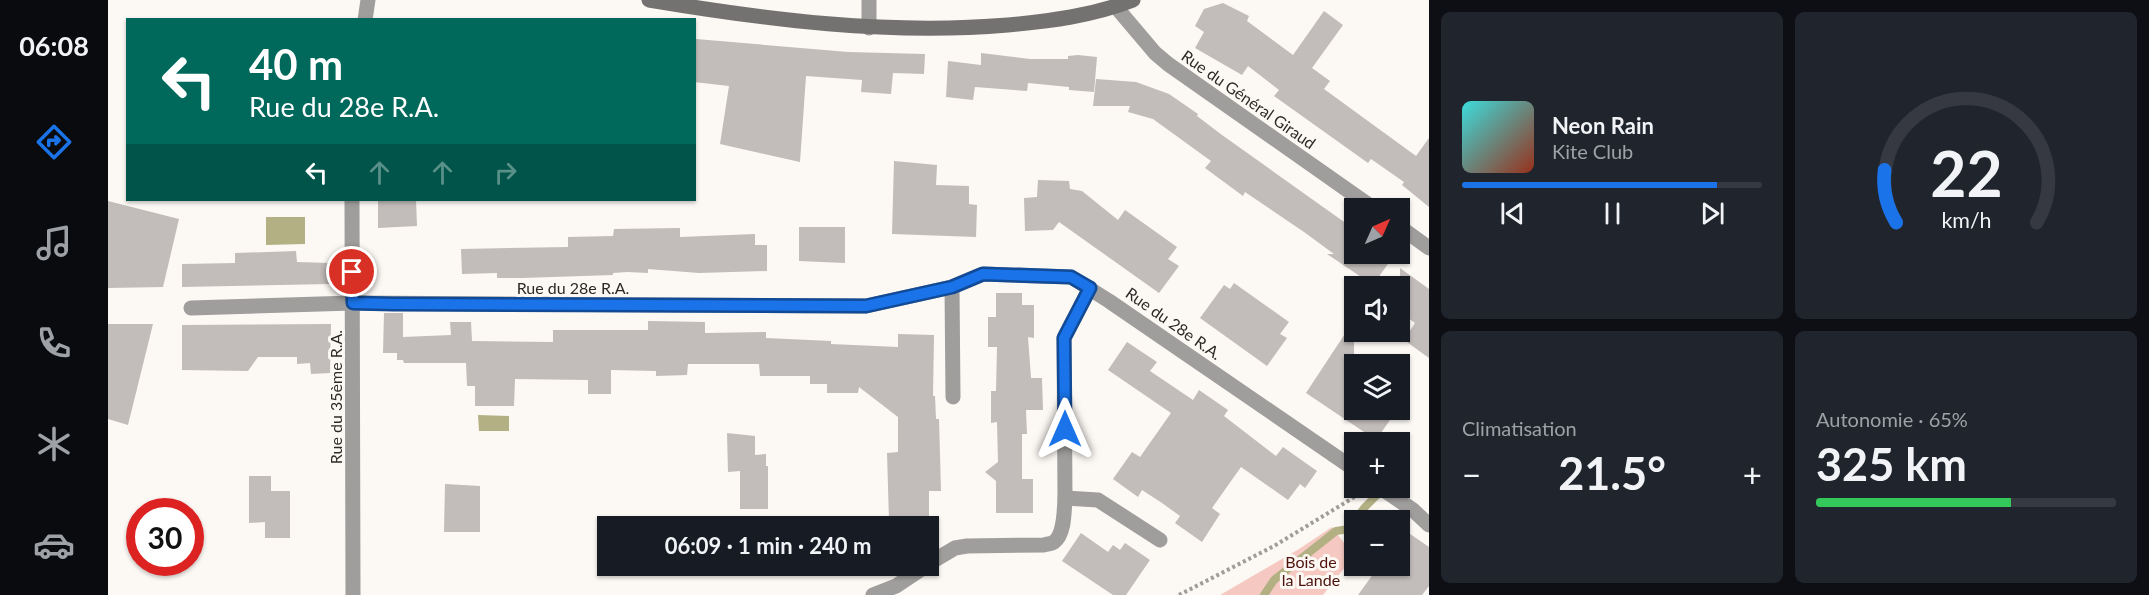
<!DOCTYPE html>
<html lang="fr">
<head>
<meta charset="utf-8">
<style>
	:root { --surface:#171b24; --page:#20242c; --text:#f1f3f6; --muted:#9ea1a6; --line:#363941; --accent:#1a73e8 }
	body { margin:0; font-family:Lato,sans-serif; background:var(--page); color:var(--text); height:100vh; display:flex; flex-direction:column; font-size:22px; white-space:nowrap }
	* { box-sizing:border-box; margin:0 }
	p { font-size:20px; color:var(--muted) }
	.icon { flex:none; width:33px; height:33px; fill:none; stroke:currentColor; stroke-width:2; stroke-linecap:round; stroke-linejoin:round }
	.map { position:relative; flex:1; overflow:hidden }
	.sheet { display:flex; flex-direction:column; gap:12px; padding:12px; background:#0d0f14; width:720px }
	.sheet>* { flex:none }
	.banner { position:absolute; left:18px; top:18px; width:570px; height:183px; border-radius:0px; box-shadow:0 2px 4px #0004; background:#00695c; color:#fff; overflow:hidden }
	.needle { width:39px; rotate:45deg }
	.fabs { position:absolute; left:1236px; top:198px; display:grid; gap:12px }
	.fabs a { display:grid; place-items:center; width:66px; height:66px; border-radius:0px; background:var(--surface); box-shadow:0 2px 4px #0004; font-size:30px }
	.speed { position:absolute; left:18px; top:498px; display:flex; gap:12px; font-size:30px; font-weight:700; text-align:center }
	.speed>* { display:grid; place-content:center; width:78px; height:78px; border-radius:50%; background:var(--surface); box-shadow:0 2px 4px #0004; line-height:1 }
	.speed .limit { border:9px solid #d22; background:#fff; color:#111 }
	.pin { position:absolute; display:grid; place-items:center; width:51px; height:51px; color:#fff; margin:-26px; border:3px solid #fff; border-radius:50%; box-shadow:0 2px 6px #0007 }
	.me { position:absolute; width:66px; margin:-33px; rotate:0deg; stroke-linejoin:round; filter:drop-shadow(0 0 4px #0008) }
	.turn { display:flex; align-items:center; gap:21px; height:126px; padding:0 24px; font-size:27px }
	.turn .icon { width:78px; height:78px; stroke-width:2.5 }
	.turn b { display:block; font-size:42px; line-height:51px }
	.lanes { display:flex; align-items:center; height:57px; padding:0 24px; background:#0003; justify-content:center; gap:30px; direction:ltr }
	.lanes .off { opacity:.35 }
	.big { font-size:45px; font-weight:700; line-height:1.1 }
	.sheet .card { flex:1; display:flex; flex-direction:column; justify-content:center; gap:9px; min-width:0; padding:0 21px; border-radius:9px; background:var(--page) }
	.sheet .dial { align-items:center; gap:0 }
	.dial svg { height:156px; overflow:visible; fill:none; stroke:var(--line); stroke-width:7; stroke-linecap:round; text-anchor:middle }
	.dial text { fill:var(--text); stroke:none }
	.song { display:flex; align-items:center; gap:18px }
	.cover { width:72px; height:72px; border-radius:9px; background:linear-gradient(135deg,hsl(180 70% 55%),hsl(10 70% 35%)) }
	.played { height:6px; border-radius:3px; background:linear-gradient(90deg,var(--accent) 85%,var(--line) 85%) }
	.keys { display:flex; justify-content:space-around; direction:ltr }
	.heat { display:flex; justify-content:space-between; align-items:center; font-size:33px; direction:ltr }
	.charge { height:9px; border-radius:4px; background:linear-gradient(90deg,#34c759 65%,var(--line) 0) }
	.sheet .tiles { flex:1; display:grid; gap:12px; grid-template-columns:repeat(2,1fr) }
	.trip { position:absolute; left:489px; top:516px; width:342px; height:60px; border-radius:0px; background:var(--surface); box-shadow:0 2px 4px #0004; font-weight:700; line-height:60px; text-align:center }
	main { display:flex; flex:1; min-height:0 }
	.menu { display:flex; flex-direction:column; width:108px; justify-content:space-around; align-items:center; background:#090b0e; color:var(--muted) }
	.menu .icon { width:42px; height:42px }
	.menu .on { color:var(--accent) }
	.menu b { font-size:27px; color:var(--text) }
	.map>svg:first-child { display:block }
</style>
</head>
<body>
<main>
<nav class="menu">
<b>06:08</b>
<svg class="icon on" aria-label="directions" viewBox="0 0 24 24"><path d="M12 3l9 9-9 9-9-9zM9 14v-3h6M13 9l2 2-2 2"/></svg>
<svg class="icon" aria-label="music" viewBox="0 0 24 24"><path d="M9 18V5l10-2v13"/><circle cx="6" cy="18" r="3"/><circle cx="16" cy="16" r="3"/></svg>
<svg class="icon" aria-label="phone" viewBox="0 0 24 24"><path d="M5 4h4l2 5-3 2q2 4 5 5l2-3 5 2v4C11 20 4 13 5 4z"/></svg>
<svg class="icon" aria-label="climate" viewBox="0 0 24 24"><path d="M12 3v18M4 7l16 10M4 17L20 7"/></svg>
<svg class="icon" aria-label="car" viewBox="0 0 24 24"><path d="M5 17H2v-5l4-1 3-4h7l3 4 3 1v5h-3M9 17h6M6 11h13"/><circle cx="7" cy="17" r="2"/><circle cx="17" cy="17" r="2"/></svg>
</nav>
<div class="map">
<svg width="1321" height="595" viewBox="0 0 1321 595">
	<rect width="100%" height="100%" fill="#fcf8f4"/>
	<polygon fill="#f5c9c2" points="1224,527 1246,556 1215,595 1112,595 1191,549"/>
	<g fill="#b3b084">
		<polygon points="158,217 197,217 197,244 158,245"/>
		<polygon points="370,415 401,416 401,431 371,431"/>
	</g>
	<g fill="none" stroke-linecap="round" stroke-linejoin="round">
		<g stroke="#b3b084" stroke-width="8">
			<polyline points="1247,520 1257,507 1272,492"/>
			<polyline points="1156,595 1166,580 1228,531 1241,529 1246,522"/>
		</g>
	</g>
	<g fill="#c2bcba">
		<polygon points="1115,3 1141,16 1139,21 1185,55 1216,11 1235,25 1204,68 1222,81 1216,89 1308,156 1321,138 1321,207 1294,185 1296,182 1263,159 1260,163 1166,96 1171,90 1140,66 1134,75 1087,48 1096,32 1087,26 1096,9"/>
		<polygon points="588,39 740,52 817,54 816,74 785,73 783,94 753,92 754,80 698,76 692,162 612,144 621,86 586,82"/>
		<polygon points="873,53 922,59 960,59 960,56 970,55 989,57 986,92 961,90 961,87 920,83 919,91 867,87 865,100 838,97 840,61 873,65"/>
		<polygon points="988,79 1028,82 1061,94 1090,114 1089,116 1114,135 1246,229 1246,254 1271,254 1282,261 1265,285 1219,254 1226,254 1196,232 1137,192 1135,196 1097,168 1103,161 1045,119 1020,112 1022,106 985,106"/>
		<polygon points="786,161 829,165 828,185 861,186 861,204 869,205 868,237 784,234"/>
		<polygon points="930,180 961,181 962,189 974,191 1010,220 1017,210 1069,247 1060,259 1071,266 1051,293 951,222 945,230 917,231 916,198 929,197"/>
		<polygon points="270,200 308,200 309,226 270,228"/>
		<polygon points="0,201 71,219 55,287 0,288"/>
		<polygon points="691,227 737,227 737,263 691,261"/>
		<polygon points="572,228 572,237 647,234 647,245 659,245 659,271 591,273 540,269 540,273 519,272 505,273 505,275 414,278 389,278 389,273 354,274 353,249 460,247 460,237 505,236 506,229"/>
		<polygon points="188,251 189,262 222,263 222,284 74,287 74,264 127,263 127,253"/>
		<polygon points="1292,268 1321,289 1321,358 1296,340 1307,323 1292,312"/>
		<polygon points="1126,283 1181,322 1172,334 1179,338 1159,366 1092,318 1116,285 1122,289"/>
		<polygon points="888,293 914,293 914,305 926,305 926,338 920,337 923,378 934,378 935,410 918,410 919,434 914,434 914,479 925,479 925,513 888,513 888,481 877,472 890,462 889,422 883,423 883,391 888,391 889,347 880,347 880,317 888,317"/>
		<polygon points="276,313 295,313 295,337 343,335 342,322 363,322 364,341 445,342 445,330 540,330 540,321 597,322 597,333 658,332 658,338 723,341 723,344 790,347 790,334 826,335 825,396 827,396 828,419 831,419 833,491 821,491 821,520 781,520 779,453 790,452 790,417 751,387 750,393 719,393 719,384 702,384 702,376 652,376 651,364 580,364 579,375 548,376 548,371 503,370 503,394 480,394 480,380 407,379 406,406 367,406 367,386 359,386 358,363 296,363 295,360 289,360 289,353 275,353"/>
		<polygon points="1246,320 1246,410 1289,410 1268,440 1198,393"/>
		<polygon points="0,324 45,324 20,425 0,419"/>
		<polygon points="223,324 222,373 203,374 202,363 189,364 189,357 150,357 140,371 74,370 74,325"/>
		<polygon points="1019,342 1049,362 1042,371 1085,400 1091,390 1120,410 1116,416 1168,456 1175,447 1209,471 1197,488 1192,484 1180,500 1133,467 1104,508 1112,514 1094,542 1067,523 1072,516 1054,503 1034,490 1030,497 1005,479 1024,452 1032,457 1063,413 1000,370"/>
		<polygon points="619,433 647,436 647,455 658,454 658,466 660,466 660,509 632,509 632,471 620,472"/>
		<polygon points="141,476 163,476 163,491 182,491 182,538 157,538 157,522 141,523"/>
		<polygon points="337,484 372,486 372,532 336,532"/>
		<polygon points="1292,527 1321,547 1321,586 1314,595 1250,595 1271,566 1292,566"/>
		<polygon points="973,533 1000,552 1005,545 1012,550 1017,543 1042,560 1018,595 1005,595 954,561"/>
	</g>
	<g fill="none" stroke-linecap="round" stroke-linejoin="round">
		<polyline stroke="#9f9c99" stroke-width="4" stroke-dasharray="3 3" stroke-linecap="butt" points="1071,595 1166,546 1253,493"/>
		<g stroke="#9f9e9c" stroke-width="15">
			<polyline points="761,0 761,28"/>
			<polyline points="257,20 260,0"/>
			<polyline points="244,200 245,595"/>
			<polyline points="844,287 845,397"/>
			<polyline points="83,308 245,303 758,306 844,287 875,274 963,277 1001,301 1246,469"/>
			<polyline points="1273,488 1305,510 1321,525"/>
			<polyline points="957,498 990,500 1052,540"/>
			<path d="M820,564L847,548L859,546L936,545C939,544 943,544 946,542C957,534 956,510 957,498L956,338L982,288"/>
			<polyline points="765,595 788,586 818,566"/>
		</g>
		<g stroke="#9f9e9c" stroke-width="15">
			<polyline points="1008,7 1047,53 1060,64 1265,208"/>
			<polyline points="1292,227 1321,248"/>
		</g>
		<path stroke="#747270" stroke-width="15" d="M541,0C661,20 778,35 900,25C942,21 984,16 1025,0"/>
	</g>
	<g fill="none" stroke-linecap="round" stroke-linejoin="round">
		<g stroke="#114b97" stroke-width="15">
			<polyline id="route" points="244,272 245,303 285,304 758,306 844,287 875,274 963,277 982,288 956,338 957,429"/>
		</g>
		<use href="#route" stroke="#1a73e8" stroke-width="10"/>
	</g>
	<g text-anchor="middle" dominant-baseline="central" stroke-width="6" stroke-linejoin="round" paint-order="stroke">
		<g font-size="16" fill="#2b2a28" stroke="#fcf8f4">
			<text transform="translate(1141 99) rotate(35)">Rue du Général Giraud</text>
			<text x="465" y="287">Rue du 28e R.A.</text>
			<text transform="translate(1066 323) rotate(35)">Rue du 28e R.A.</text>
			<text transform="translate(227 397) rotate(-90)">Rue du 35ème R.A.</text>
		</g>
		<g font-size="16" fill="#4d130d" stroke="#fcf8f4">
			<text x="1203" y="561">Bois de<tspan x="1203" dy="18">la Lande</tspan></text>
		</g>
	</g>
</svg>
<div class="fabs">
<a><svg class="needle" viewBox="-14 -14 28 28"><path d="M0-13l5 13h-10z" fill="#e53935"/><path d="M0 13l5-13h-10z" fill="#9ea1a6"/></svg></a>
<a><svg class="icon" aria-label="sound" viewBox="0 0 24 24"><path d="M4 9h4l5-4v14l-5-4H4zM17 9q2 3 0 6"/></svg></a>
<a><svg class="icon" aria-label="layers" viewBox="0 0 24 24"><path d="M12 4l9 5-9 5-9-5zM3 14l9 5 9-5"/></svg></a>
<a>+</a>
<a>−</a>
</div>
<div class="speed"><div class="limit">30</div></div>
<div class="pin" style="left:244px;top:272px;background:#d93025"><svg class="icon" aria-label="arrive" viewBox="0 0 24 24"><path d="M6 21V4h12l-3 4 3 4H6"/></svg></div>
<svg class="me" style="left:957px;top:429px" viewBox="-20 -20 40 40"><path d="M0-17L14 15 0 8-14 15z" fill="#1a73e8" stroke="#fff" stroke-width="4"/></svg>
<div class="trip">06:09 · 1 min · 240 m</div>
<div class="banner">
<div class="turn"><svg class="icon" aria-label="left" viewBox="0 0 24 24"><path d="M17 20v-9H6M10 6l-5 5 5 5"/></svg><div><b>40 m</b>Rue du 28e R.A.</div></div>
<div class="lanes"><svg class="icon" aria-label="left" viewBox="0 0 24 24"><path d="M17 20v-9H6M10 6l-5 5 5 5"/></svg><svg class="icon off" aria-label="ahead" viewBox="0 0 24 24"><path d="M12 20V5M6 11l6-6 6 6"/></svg><svg class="icon off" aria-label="ahead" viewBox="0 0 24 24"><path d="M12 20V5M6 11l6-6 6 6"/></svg><svg class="icon off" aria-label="right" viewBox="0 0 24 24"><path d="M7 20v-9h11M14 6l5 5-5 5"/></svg></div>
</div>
</div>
<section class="sheet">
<div class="tiles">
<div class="card">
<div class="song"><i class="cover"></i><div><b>Neon Rain</b><p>Kite Club</p></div></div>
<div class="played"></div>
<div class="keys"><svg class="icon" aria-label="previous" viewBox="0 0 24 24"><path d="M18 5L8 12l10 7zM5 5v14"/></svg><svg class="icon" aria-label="pause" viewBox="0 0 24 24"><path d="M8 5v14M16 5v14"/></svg><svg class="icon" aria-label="next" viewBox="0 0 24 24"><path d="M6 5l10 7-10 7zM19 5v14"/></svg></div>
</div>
<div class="card dial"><svg viewBox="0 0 100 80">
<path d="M14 69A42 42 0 1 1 86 69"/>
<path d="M14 69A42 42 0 0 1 8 42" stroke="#1a73e8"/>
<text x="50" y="56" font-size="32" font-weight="700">22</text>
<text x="50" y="72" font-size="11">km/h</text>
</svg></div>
<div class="card"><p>Climatisation</p>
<div class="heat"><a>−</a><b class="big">21.5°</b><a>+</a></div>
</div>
<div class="card"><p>Autonomie · 65%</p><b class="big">325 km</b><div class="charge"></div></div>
</div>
</section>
</main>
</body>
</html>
